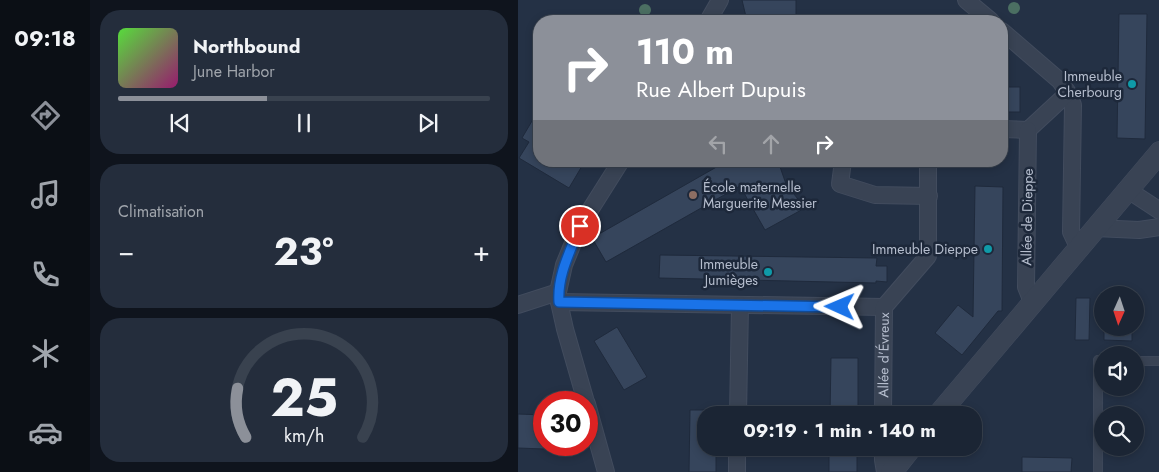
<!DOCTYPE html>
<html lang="fr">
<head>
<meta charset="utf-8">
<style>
	:root { --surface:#1b2534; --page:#242d3c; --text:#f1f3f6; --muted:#a0a5ac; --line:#39424f; --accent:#8c9099 }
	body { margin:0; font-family:Jost,sans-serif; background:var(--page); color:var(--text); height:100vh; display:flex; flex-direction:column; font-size:19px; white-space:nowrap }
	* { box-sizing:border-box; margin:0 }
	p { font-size:16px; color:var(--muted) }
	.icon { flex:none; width:28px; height:28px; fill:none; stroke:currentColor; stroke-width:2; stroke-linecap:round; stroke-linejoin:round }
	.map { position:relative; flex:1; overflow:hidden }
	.sheet { display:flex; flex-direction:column; gap:10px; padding:10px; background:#0f141d; width:428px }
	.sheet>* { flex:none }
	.guide { position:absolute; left:15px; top:15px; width:475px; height:152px; border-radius:20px; box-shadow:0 2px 8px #0003,0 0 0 1px var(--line); background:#8c9099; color:#fff; overflow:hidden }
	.needle { width:32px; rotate:183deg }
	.controls { position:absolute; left:576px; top:286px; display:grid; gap:10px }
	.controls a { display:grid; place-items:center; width:50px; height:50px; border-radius:50%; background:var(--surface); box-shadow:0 2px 8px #0003,0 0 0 1px var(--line); font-size:25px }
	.speed { position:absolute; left:15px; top:391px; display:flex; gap:10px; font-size:25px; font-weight:700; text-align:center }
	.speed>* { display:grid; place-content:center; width:65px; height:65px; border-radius:50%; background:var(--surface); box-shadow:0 2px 8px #0003,0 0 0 1px var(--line); line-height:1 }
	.speed .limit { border:8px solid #d22; background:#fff; color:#111 }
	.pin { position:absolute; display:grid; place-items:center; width:42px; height:42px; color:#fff; margin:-21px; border:2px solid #fff; border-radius:50%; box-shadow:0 1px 5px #0007 }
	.me { position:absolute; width:55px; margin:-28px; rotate:271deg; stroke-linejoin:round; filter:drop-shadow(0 0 4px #0008) }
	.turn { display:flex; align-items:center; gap:18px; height:105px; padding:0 20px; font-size:22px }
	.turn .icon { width:65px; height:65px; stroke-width:2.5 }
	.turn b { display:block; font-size:35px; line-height:42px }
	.lanes { display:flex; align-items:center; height:48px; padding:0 20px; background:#0003; justify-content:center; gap:25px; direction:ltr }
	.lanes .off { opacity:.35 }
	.big { font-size:38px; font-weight:700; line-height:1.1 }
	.sheet .tile { flex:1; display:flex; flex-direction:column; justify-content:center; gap:8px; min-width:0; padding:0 18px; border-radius:20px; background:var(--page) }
	.sheet .dial { align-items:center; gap:0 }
	.dial svg { height:130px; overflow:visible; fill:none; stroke:var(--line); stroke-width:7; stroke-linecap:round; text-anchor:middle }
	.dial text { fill:var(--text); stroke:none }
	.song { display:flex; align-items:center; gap:15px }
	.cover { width:60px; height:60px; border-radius:8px; background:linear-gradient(135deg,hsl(110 70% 55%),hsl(320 70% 35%)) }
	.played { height:5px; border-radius:2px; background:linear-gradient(90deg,var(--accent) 40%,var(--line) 40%) }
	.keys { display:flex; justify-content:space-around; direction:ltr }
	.heat { display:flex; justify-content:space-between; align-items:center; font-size:28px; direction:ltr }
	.trip { position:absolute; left:179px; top:406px; width:285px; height:50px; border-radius:20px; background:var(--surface); box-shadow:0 2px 8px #0003,0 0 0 1px var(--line); font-weight:700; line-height:50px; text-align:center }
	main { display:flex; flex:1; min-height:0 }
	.tabs { display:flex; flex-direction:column; width:90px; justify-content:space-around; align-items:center; background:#0b0f15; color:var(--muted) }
	.tabs .icon { width:35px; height:35px }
	.tabs .active { color:var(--accent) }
	.tabs b { font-size:22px; color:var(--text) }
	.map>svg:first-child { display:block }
</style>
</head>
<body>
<main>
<nav class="tabs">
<b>09:18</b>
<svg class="icon active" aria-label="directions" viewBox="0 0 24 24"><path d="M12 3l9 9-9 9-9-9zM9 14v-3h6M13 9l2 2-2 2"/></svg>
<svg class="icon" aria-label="music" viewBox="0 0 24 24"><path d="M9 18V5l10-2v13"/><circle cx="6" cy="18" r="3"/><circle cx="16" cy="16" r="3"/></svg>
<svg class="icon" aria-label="phone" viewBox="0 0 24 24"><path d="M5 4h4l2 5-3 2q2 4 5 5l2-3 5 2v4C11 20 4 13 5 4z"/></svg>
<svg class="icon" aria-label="climate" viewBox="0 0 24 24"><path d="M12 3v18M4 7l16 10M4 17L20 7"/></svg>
<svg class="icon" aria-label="car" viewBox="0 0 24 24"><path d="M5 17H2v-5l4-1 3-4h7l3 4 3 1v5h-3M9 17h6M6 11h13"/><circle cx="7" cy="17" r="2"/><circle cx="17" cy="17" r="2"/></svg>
</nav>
<section class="sheet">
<div class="tile">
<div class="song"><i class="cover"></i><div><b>Northbound</b><p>June Harbor</p></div></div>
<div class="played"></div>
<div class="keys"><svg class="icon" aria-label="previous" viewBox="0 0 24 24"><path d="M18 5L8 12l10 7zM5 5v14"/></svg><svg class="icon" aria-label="pause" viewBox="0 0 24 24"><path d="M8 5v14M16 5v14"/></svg><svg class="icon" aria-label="next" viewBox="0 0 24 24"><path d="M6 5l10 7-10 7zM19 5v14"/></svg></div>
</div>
<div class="tile"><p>Climatisation</p>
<div class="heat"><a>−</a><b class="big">23°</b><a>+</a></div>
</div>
<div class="tile dial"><svg viewBox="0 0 100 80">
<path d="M14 69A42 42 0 1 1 86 69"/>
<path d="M14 69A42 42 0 0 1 9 39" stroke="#8c9099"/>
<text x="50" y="56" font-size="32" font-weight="700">25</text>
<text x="50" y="72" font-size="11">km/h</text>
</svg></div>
</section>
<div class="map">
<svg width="642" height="472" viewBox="0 0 642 472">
	<rect width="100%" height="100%" fill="#243145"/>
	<g fill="#36455c" stroke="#1f2a3c">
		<polygon points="224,0 278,0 278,21 229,21"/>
		<polygon points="601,14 629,14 627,139 599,138"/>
		<rect x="484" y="87" width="18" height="25"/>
		<polygon points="21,109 21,161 67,161 51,188 1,158 11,142 4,138"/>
		<polygon points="209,161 260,161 268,184 287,208 247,230 222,186 88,262 74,238"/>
		<polygon points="457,186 485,187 484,311 480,311 444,355 417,333 440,305 455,317"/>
		<polygon points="142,255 359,258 358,266 369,266 369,282 358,281 358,283 141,278"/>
		<polygon points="558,298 572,298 571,340 557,340"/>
		<polygon points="99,327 129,377 106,390 76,341"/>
		<polygon points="586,328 614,328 614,341 586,340"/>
		<polygon points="313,358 340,358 340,415 312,415"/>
		<polygon points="172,410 188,410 188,448 198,448 198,472 171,472"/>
		<polygon points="0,414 26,415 26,449 0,448"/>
		<rect x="311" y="448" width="28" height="24"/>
		<polygon points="504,457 554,458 553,472 504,472"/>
	</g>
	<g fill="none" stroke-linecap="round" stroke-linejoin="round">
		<g stroke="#424c5e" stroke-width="10">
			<g id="service">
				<polyline points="618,361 642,361"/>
				<polyline points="580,472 580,360 585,361"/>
			</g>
		</g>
		<g stroke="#424c5e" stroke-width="18">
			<g id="minor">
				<polyline points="448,0 473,21"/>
				<polyline points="190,21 202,0"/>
				<polyline points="484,31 542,81 550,93 555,105 553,232 561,249"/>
				<polyline points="484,129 510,130 550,93"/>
				<polyline points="510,130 508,287 514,302"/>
				<polyline points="325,161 322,184 357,195 411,196"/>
				<polyline points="610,190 642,211"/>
				<polyline points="577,228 621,230 642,227"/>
				<polyline points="41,302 366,307"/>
				<polyline points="0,305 40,292"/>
				<polyline points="68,402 47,329 41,302 40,292 46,265 62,226 103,161"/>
				<polyline points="69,404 88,472"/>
				<polyline points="220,415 222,305"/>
				<path id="s1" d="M365,415L366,307L410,256V161"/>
				<polyline points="365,448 365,460 367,472"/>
				<polyline points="219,472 219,448"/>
			</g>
		</g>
		<g stroke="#424c5e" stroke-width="22">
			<g id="tertiary">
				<path d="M420,415C494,327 568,240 642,152"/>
				<polyline points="374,472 393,448"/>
			</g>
		</g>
		<use href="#service" stroke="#394354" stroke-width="9"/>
		<use href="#minor" stroke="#394354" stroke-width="16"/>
		<use href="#tertiary" stroke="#394354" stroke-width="21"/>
	</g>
	<g fill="#4b6f62">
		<circle cx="496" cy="8" r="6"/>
		<circle cx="127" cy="10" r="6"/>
	</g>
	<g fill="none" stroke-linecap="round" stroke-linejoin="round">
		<g stroke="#114b97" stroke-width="12">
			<path id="route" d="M62,226C53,250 39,275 41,302L322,307"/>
		</g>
		<use href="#route" stroke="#1a73e8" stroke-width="9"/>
	</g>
	<g fill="#0f9aa8" stroke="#1d283a" stroke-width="2">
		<circle cx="614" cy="84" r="5"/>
		<circle cx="470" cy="249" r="5"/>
		<circle cx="250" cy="272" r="5"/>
	</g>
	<circle fill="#8d6e63" stroke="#1d283a" stroke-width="2" cx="175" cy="195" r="5"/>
	<g text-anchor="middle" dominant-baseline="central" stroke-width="5" stroke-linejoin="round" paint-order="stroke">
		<g font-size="14" fill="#b6bece" stroke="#1d283a" text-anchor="end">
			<text x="604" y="76">Immeuble<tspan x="604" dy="16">Cherbourg</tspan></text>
			<text x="185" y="187" text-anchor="start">École maternelle<tspan x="185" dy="16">Marguerite Messier</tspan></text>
			<text x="460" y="249">Immeuble Dieppe</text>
			<text x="240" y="264">Immeuble<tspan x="240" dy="16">Jumièges</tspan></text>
		</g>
		<g font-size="14" fill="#b6bece" stroke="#1d283a">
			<text transform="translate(509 217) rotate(-89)">Allée de Dieppe</text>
			<text stroke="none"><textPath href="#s1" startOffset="60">Allée d'Évreux</textPath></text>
		</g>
	</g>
</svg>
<div class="controls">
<a><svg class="needle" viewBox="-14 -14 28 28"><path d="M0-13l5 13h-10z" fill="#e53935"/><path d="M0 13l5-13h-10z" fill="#a0a5ac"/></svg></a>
<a><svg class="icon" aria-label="sound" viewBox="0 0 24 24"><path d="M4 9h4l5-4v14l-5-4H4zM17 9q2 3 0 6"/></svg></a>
<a><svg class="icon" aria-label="search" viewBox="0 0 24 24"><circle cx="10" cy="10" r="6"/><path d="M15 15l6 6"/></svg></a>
</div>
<div class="speed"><div class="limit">30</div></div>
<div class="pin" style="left:62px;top:226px;background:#d93025"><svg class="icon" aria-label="arrive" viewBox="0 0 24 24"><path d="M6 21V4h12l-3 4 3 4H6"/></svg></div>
<svg class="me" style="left:322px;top:307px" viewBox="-20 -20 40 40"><path d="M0-17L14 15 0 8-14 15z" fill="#1a73e8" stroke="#fff" stroke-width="4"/></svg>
<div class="trip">09:19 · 1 min · 140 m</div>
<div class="guide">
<div class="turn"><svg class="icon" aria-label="right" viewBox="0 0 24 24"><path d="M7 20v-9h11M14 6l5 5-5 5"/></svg><div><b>110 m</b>Rue Albert Dupuis</div></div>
<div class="lanes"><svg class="icon off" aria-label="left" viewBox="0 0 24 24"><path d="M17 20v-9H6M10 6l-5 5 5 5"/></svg><svg class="icon off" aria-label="ahead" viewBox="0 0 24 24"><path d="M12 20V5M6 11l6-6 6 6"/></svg><svg class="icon" aria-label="right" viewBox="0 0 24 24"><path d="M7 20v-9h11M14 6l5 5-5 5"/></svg></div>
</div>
</div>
</main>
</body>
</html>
